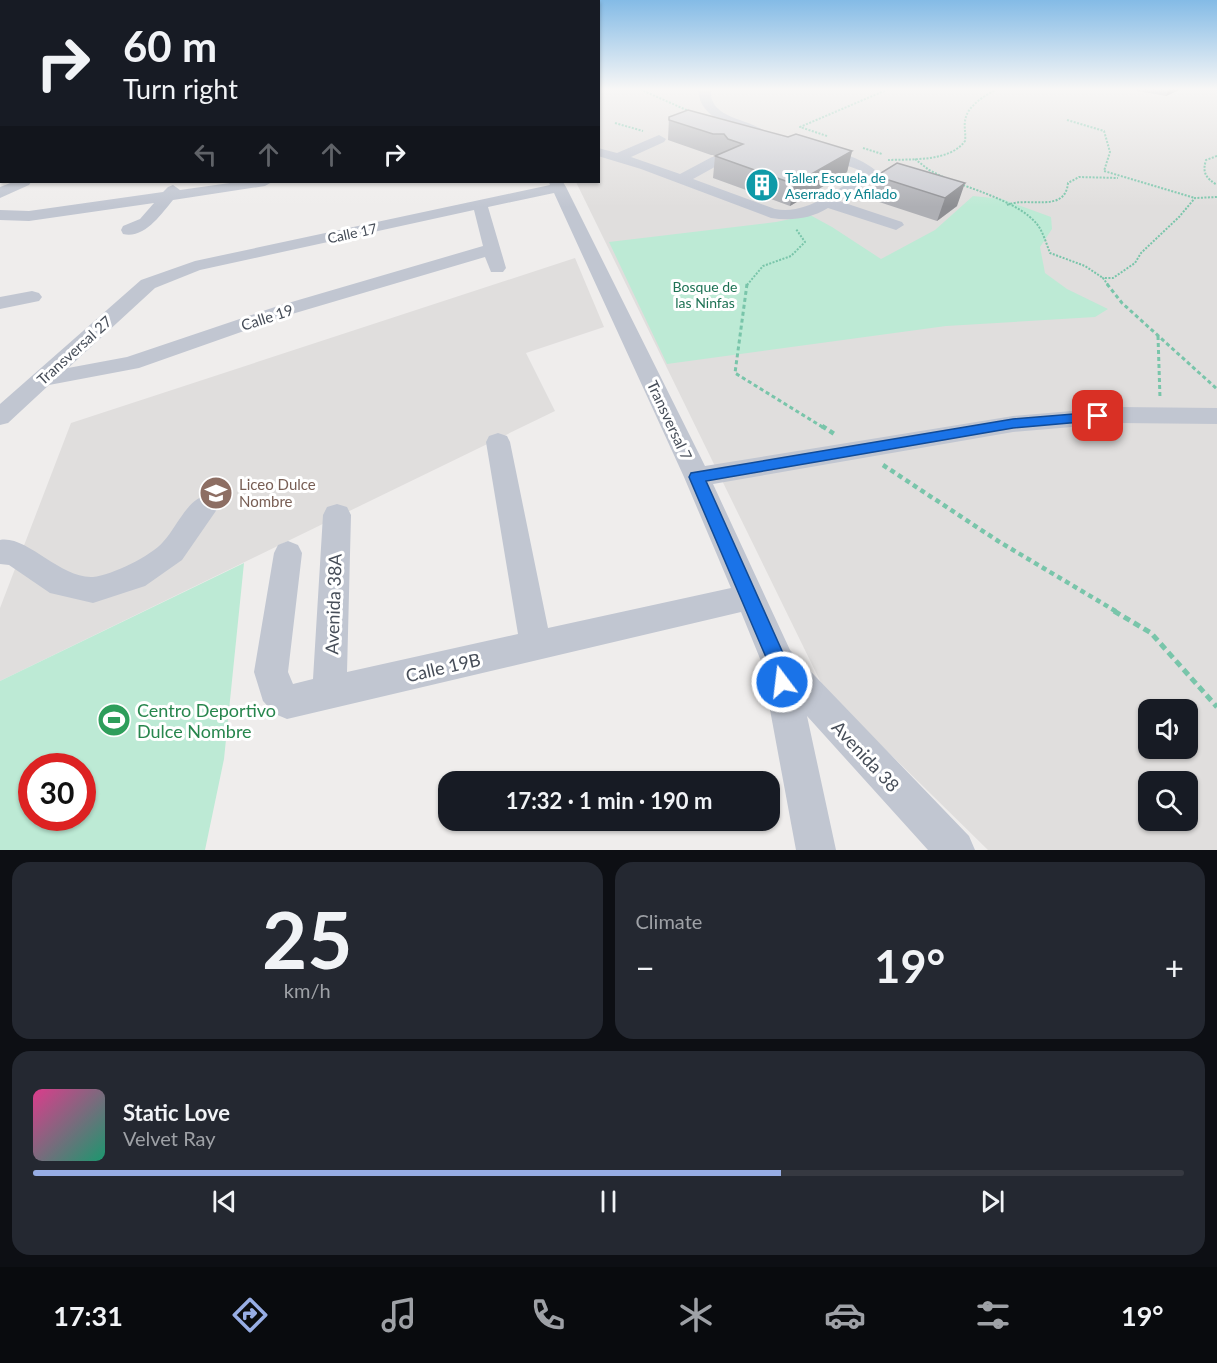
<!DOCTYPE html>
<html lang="en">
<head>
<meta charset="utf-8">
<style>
	:root { --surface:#171b24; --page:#242831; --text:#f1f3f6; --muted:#9ea1a6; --line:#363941; --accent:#97ade4 }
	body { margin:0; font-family:Lato,sans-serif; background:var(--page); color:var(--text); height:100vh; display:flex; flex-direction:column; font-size:22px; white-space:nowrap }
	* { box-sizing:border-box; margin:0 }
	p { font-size:20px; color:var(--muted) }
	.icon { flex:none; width:33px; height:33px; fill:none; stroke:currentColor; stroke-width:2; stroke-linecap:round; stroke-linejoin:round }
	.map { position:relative; height:850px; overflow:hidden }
	.panel { display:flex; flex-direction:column; gap:12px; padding:12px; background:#0d0f14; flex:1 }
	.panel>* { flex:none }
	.top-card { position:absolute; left:0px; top:0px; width:600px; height:183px; box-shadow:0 2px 4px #0004; background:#171b24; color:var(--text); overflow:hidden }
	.fabs { position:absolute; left:1138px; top:699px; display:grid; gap:12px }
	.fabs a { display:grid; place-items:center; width:60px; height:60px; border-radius:12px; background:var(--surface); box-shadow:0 2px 4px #0004; font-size:30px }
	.speed { position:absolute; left:18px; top:753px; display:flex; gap:12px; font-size:30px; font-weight:700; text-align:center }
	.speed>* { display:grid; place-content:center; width:78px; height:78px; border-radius:50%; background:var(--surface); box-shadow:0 2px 4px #0004; line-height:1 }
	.speed .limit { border:9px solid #d22; background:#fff; color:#111 }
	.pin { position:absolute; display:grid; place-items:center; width:51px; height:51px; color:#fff; margin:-26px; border-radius:12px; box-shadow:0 3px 9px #0006 }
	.me { position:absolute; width:66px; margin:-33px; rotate:345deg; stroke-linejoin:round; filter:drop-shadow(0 0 4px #0008) }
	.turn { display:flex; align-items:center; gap:21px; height:126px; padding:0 24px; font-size:27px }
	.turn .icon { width:78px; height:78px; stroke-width:2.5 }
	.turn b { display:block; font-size:42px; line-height:51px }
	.lanes { display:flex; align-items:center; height:57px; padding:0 24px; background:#0003; justify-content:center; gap:30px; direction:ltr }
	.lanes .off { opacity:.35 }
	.big { font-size:45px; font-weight:700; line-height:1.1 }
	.panel .card { flex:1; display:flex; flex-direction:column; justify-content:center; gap:9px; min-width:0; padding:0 21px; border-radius:18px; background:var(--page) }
	.panel .dial { align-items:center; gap:0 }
	.dial b { font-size:78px; line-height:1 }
	.song { display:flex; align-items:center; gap:18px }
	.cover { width:72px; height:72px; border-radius:9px; background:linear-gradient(135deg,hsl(330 70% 55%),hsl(160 70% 35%)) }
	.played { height:6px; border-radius:3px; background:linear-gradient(90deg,var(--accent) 65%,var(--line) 65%) }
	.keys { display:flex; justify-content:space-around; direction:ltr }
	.heat { display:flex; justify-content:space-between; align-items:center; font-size:33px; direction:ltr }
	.panel .tiles { flex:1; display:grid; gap:12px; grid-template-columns:1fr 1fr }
	.card:last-child { grid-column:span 2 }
	.trip { position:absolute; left:438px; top:771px; width:342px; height:60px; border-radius:18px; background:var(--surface); box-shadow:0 2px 4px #0004; font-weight:700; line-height:60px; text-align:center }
	.tabs { display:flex; height:96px; justify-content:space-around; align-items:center; background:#090b0e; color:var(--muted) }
	.tabs .icon { width:42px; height:42px }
	.tabs .on { color:var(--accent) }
	.tabs b { font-size:27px; color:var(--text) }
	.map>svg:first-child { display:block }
</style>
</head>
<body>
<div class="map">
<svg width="1217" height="850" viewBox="0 0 1217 850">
	<rect width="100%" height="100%" fill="#efedec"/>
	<g fill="#e0dedd" fill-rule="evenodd">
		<path d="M599,88H1217V850H988L824,689L576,182H598ZM1149,710H1188V748H1149ZM1149,782H1188V820H1149Z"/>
		<polygon points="575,258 604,327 526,353 555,411 0,681 0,608 71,423"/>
	</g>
	<g fill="#bdead5" fill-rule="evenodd">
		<polygon points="973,196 1002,199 1051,217 1052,229 1040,247 1045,273 1067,289 1108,309 1095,317 946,326 667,364 609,242 776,222 810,215 832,227 881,259 935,230"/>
		<path d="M244,563L224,759L205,850H0V681ZM32,766H82V818H32Z"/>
	</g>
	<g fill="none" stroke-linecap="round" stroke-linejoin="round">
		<g stroke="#79c5aa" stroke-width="2" stroke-dasharray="2 1.5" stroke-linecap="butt">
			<polyline points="637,88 691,112"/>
			<polyline points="1067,120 1104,131 1110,152 1104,171 1195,198"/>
			<polyline points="615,123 643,131"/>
			<polyline points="827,136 800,127 891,88"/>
			<polyline points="863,148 882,154"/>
			<path d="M1217,156L1206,160C1202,173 1206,178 1217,185"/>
			<polyline points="915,159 929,170 947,179"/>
			<path d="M888,160C911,159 950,162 965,141C966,134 964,128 965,121C967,105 986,95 999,88"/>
			<path d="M960,184C982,192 1021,205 1036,223C1043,231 1046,243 1050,253L1085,266L1103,278"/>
			<path d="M1007,205C1028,196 1065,214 1068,183L1079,177L1118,178"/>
			<polyline points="747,285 763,266 791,256 805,242 796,229"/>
			<polyline points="1108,285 1103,278 1113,278 1135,263 1141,253 1179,217 1195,198 1217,197"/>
		</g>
		<g stroke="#79c5aa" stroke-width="3" stroke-dasharray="4 3" stroke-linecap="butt">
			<polyline points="747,284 735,373 824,428"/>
			<polyline points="1107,284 1122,303 1217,389"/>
			<polyline points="1158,336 1160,398"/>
		</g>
		<g stroke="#79c5aa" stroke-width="4.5" stroke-dasharray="5 4" stroke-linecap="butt">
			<polyline points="822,426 836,435"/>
			<polyline points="883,465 998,541 1117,612"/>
		</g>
		<polyline stroke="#79c5aa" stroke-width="5" stroke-dasharray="7 4.5" stroke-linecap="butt" points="1114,611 1151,633 1217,707"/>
		<g fill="#c1c6d1" fill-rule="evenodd">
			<path d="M699,88H711C707,120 752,118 767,133L761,137L756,136C736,129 695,116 699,88Z"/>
			<polygon points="0,105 2,105 0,113"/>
			<rect x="0" y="131" width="2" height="8"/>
			<path d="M659,135L666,139L664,142L631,157L680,174L712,157H722L724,160L722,163L693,179L775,209C808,215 835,190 862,174V171L815,154L813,151L815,148C827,145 870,162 877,172L874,179L839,201L902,222L904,225L896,230L828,208C810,219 791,221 771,218L641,169L598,156V148L617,153Z"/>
			<polygon points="13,182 31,182 29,185 0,198 0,187"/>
			<path d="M237,182H272L265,186L173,200C161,214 145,239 123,234L121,230L123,226L140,219L154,203L29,221L0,220V210L29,211L163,192L168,187L173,185L180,190Z"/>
			<path d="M549,182H563L566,187L705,466L1013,416L1119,407L1217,408V424L1119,423L1013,432L713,484L790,650L969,836L975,850H928L807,716L836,850H796L761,661L741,612L287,719L275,714L263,701L254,672L274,553L278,545L288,541L298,545L302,553L288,672L293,684L313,679L323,515L327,507L337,504L347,507L351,515L347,672L518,634L486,442L489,436L498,433L507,436L510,442L548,628L731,588L684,477L554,193L488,207L506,268L503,272H491L485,257L292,314L139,368L49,385L8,423L0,425V404L141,280L195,261L550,185ZM474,210L483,246L278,306L127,357L68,368L155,288L200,270Z"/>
			<polygon points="32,291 39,293 42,297 39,301 0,309 0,297"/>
			<path d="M206,495L216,498L220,505L182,560L145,586L93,603L50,593L9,565L0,564V540C27,535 60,579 93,577C112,575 151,556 163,542C177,527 186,501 206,495Z"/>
		</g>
	</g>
	<g fill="#aeafb4">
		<polygon points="1120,88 1183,88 1166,96"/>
		<polygon points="669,117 788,137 852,151 847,172 790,206 713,178 715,156 718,155 711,155 668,140"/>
		<polygon points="897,163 957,206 937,221 870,199 876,176"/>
	</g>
	<g fill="#8d8e92">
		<polygon points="1170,88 1183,88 1166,96"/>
		<polygon points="852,151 847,172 790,206 794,184"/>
		<polygon points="965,183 957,206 937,221 945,198"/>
	</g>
	<g fill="#cacbd1" stroke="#8d8e92" stroke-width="1.5">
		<polygon points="688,110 788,137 796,134 852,151 794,184 715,156 743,144 728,139 724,134 713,134 669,120 669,117"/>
		<polygon points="897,163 965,183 945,198 876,176"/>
	</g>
	<linearGradient id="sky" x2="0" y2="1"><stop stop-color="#84bbe6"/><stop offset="0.43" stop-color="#f8f7f6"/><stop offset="1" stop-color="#f8f7f6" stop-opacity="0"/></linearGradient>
	<rect width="1217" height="207" fill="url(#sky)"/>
	<polygon fill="#1a73e8" stroke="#114b97" stroke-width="1.5" points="1098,412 1103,413 1105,416 1103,420 1013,428 706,481 787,662 792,682 789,689 782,692 775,689 768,662 689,477 691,473 1013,419"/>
	<defs>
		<g id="building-disc" transform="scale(1.725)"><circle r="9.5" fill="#0f9aa8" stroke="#fff"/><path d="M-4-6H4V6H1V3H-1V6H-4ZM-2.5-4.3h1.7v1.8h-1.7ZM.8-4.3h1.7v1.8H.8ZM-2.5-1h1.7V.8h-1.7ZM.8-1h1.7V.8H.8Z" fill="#fff"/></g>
		<g id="school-disc" transform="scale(1.725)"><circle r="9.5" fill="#8d6e63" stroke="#fff"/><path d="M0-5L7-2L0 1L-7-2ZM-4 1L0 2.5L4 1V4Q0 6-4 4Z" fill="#fff"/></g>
		<g id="stadium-disc" transform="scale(1.725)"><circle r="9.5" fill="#2e9e5b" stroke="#fff"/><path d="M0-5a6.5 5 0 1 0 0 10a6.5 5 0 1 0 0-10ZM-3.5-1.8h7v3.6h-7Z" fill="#fff"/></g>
	</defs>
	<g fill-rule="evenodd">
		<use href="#building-disc" x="762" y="185"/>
		<use href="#school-disc" x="216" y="493"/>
		<use href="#stadium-disc" x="114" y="720"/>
	</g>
	<g text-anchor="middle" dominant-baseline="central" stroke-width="6" stroke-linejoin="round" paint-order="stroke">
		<g font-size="14" fill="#0d838f" stroke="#fff" text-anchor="start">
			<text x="785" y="177">Taller Escuela de<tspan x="785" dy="16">Aserrado y Afilado</tspan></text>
		</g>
		<g font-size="14" fill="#464d58" stroke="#fff">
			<text transform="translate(352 233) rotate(-12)">Calle 17</text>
		</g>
		<g font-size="14" fill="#1e7254" stroke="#fff">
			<text x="705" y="286">Bosque de<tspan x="705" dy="16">las Ninfas</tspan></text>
		</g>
		<g font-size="15" fill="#464d58" stroke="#fff">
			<text transform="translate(267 317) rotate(-18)">Calle 19</text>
			<text transform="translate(74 350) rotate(-42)">Transversal 27</text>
			<text transform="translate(670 420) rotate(65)">Transversal 7</text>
		</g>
		<g font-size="15" fill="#785e54" stroke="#fff" text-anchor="start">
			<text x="239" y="484">Liceo Dulce<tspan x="239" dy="17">Nombre</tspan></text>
		</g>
		<g font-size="18" fill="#464d58" stroke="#fff">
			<text transform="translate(333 604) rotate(-88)">Avenida 38A</text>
			<text transform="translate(443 667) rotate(-13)">Calle 19B</text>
			<text transform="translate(866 756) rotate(47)">Avenida 38</text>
		</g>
		<g font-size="18" fill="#27864d" stroke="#fff" text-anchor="start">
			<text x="137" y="710">Centro Deportivo<tspan x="137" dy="21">Dulce Nombre</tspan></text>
		</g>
	</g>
</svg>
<div class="fabs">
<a><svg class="icon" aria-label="sound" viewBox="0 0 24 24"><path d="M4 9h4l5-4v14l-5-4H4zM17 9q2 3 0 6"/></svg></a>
<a><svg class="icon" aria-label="search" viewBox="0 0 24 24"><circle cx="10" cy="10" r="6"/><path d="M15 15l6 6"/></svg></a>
</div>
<div class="speed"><div class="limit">30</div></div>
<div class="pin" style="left:1098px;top:416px;background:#d93025"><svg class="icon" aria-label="arrive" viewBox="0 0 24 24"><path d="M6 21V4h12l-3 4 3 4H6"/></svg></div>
<svg class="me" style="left:782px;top:682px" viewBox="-20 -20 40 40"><circle r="17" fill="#1a73e8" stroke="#fff" stroke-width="3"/><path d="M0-11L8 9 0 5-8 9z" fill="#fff"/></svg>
<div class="trip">17:32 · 1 min · 190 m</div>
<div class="top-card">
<div class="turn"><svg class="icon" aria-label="right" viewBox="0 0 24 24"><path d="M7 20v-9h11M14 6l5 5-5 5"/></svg><div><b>60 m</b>Turn right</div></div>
<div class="lanes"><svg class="icon off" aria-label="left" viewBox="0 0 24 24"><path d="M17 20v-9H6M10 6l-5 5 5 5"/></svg><svg class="icon off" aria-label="ahead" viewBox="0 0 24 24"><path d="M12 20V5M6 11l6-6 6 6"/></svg><svg class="icon off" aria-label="ahead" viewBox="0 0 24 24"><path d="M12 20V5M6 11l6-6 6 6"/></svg><svg class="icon" aria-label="right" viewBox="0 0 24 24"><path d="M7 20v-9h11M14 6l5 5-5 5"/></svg></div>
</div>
</div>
<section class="panel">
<div class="tiles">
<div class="card dial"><b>25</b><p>km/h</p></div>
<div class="card"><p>Climate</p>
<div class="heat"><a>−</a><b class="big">19°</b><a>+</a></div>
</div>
<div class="card">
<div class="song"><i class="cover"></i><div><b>Static Love</b><p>Velvet Ray</p></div></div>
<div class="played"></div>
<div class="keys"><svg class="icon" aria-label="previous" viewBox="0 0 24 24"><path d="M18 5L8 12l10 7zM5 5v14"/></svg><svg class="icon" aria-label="pause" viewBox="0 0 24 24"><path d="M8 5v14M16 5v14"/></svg><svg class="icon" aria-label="next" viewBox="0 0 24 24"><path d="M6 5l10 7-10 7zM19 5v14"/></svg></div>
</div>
</div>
</section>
<nav class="tabs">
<b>17:31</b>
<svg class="icon on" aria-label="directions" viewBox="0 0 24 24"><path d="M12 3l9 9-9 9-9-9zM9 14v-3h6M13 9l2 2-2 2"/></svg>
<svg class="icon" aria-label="music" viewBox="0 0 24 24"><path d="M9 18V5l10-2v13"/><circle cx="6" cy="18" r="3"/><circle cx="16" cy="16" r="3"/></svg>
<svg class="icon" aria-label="phone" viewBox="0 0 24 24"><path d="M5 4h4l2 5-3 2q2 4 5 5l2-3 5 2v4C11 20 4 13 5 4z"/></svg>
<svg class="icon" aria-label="climate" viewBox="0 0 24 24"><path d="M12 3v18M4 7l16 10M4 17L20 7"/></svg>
<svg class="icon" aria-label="car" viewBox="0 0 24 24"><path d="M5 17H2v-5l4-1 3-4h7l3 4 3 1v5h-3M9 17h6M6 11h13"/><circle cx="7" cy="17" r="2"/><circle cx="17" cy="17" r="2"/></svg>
<svg class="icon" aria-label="filters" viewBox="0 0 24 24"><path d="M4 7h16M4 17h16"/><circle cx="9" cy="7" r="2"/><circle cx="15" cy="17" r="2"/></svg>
<b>19°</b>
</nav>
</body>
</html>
